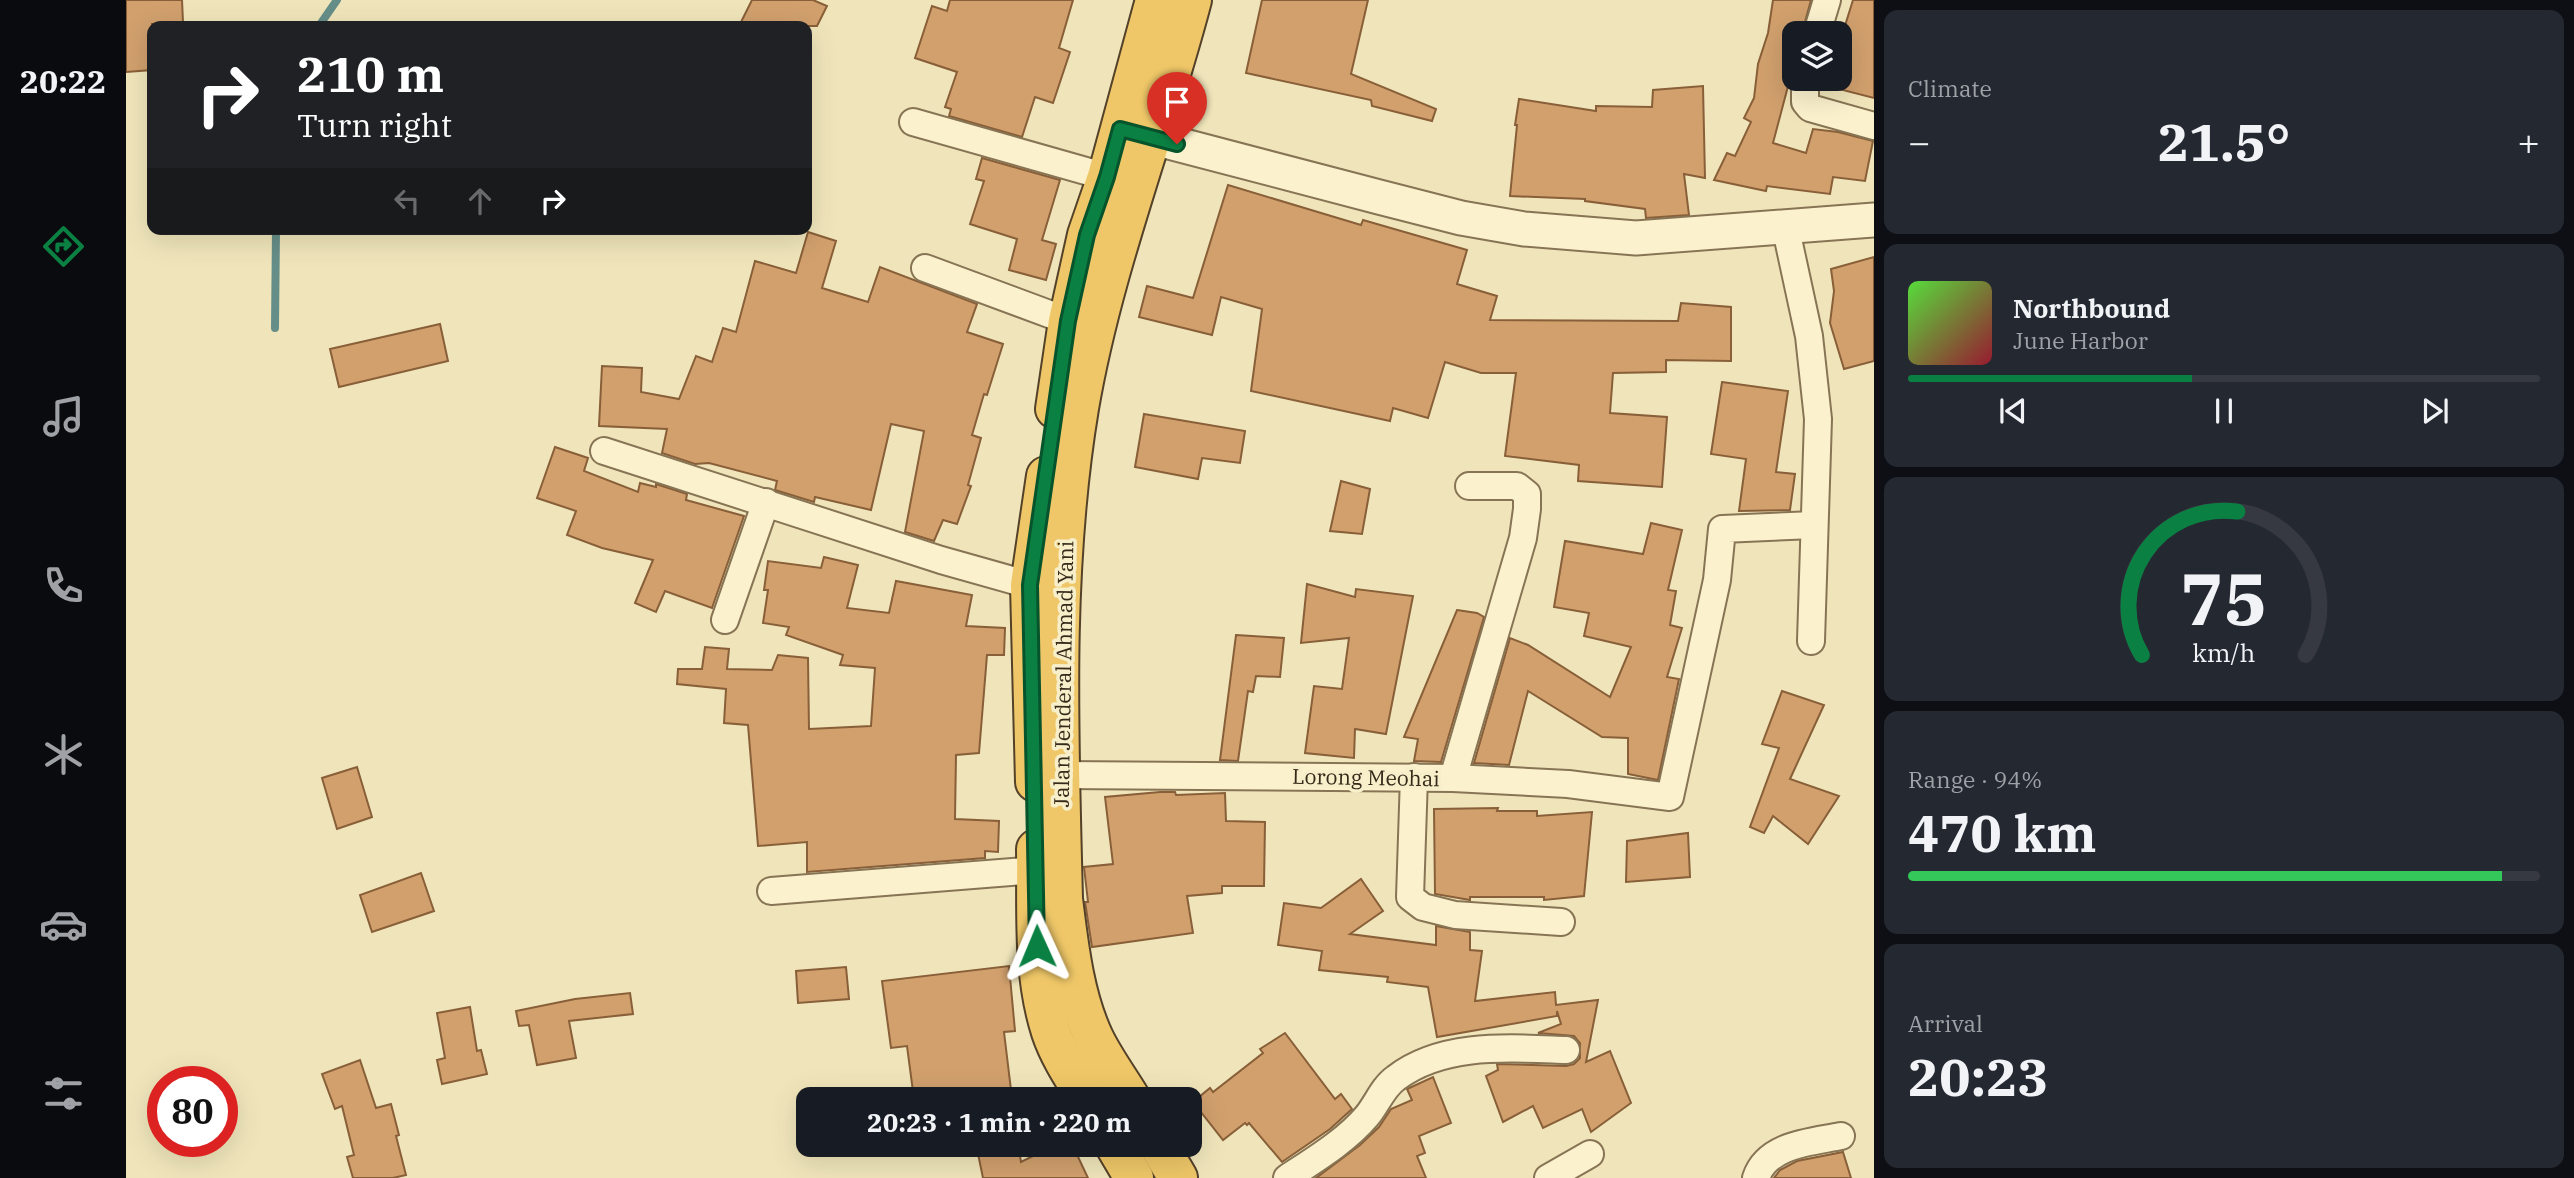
<!DOCTYPE html>
<html lang="en">
<head>
<meta charset="utf-8">
<style>
	:root { --surface:#171b24; --page:#242831; --text:#f1f3f6; --muted:#9ea1a6; --line:#363941; --accent:#0b8043 }
	body { margin:0; font-family:"IBM Plex Serif",serif; background:var(--page); color:var(--text); height:100vh; display:flex; flex-direction:column; font-size:26px; white-space:nowrap }
	* { box-sizing:border-box; margin:0 }
	p { font-size:23px; color:var(--muted) }
	.icon { flex:none; width:38px; height:38px; fill:none; stroke:currentColor; stroke-width:2; stroke-linecap:round; stroke-linejoin:round }
	.map { position:relative; flex:1; overflow:hidden }
	.sheet { display:flex; flex-direction:column; gap:10px; padding:10px; background:#0d0f14; width:700px }
	.sheet>* { flex:none }
	.banner { position:absolute; left:21px; top:21px; width:665px; height:214px; border-radius:14px; box-shadow:0 7px 28px #0002; background:#202124; color:#fff; overflow:hidden }
	.fabs { position:absolute; left:1656px; top:21px; display:grid; gap:14px }
	.fabs a { display:grid; place-items:center; width:70px; height:70px; border-radius:14px; background:var(--surface); box-shadow:0 7px 28px #0002; font-size:35px }
	.speed { position:absolute; left:21px; top:1066px; display:flex; gap:14px; font-size:35px; font-weight:700; text-align:center }
	.speed>* { display:grid; place-content:center; width:91px; height:91px; border-radius:50%; background:var(--surface); box-shadow:0 7px 28px #0002; line-height:1 }
	.speed .limit { border:10px solid #d22; background:#fff; color:#111 }
	.pin { position:absolute; display:grid; place-items:center; width:60px; height:60px; color:#fff; margin:-72px -30px; border-radius:50% 50% 50% 0; rotate:-45deg; box-shadow:0 0 7px #0007 }
	.pin .icon { rotate:45deg }
	.me { position:absolute; width:77px; margin:-38px; rotate:359deg; stroke-linejoin:round; filter:drop-shadow(0 0 5px #0008) }
	.turn { display:flex; align-items:center; gap:24px; height:147px; padding:0 35px; font-size:32px }
	.turn .icon { width:91px; height:91px; stroke-width:2.5 }
	.turn b { display:block; font-size:49px; line-height:60px }
	.lanes { display:flex; align-items:center; height:66px; padding:0 35px; background:#0003; justify-content:center; gap:35px; direction:ltr }
	.lanes .off { opacity:.35 }
	.big { font-size:52px; font-weight:700; line-height:1.1 }
	.sheet .card { flex:1; display:flex; flex-direction:column; justify-content:center; gap:10px; min-width:0; padding:0 24px; border-radius:14px; background:var(--page) }
	.sheet .dial { align-items:center; gap:0 }
	.dial svg { height:182px; overflow:visible; fill:none; stroke:var(--line); stroke-width:7; stroke-linecap:round; text-anchor:middle }
	.dial text { fill:var(--text); stroke:none }
	.song { display:flex; align-items:center; gap:21px }
	.cover { width:84px; height:84px; border-radius:10px; background:linear-gradient(135deg,hsl(110 70% 55%),hsl(350 70% 35%)) }
	.played { height:7px; border-radius:4px; background:linear-gradient(90deg,var(--accent) 45%,var(--line) 45%) }
	.keys { display:flex; justify-content:space-around; direction:ltr }
	.heat { display:flex; justify-content:space-between; align-items:center; font-size:38px; direction:ltr }
	.charge { height:10px; border-radius:5px; background:linear-gradient(90deg,#34c759 94%,var(--line) 0) }
	.trip { position:absolute; left:670px; top:1087px; width:406px; height:70px; border-radius:14px; background:var(--surface); box-shadow:0 7px 28px #0002; font-weight:700; line-height:70px; text-align:center }
	main { display:flex; flex:1; min-height:0 }
	.dock { display:flex; flex-direction:column; width:126px; justify-content:space-around; align-items:center; background:#090b0e; color:var(--muted) }
	.dock .icon { width:49px; height:49px }
	.dock .current { color:var(--accent) }
	.dock b { font-size:32px; color:var(--text) }
	.map>svg:first-child { display:block }
</style>
</head>
<body>
<main>
<nav class="dock">
<b>20:22</b>
<svg class="icon current" aria-label="directions" viewBox="0 0 24 24"><path d="M12 3l9 9-9 9-9-9zM9 14v-3h6M13 9l2 2-2 2"/></svg>
<svg class="icon" aria-label="music" viewBox="0 0 24 24"><path d="M9 18V5l10-2v13"/><circle cx="6" cy="18" r="3"/><circle cx="16" cy="16" r="3"/></svg>
<svg class="icon" aria-label="phone" viewBox="0 0 24 24"><path d="M5 4h4l2 5-3 2q2 4 5 5l2-3 5 2v4C11 20 4 13 5 4z"/></svg>
<svg class="icon" aria-label="climate" viewBox="0 0 24 24"><path d="M12 3v18M4 7l16 10M4 17L20 7"/></svg>
<svg class="icon" aria-label="car" viewBox="0 0 24 24"><path d="M5 17H2v-5l4-1 3-4h7l3 4 3 1v5h-3M9 17h6M6 11h13"/><circle cx="7" cy="17" r="2"/><circle cx="17" cy="17" r="2"/></svg>
<svg class="icon" aria-label="filters" viewBox="0 0 24 24"><path d="M4 7h16M4 17h16"/><circle cx="9" cy="7" r="2"/><circle cx="15" cy="17" r="2"/></svg>
</nav>
<div class="map">
<svg width="1748" height="1178" viewBox="0 0 1748 1178">
	<rect width="100%" height="100%" fill="#f0e5ba"/>
	<g fill="none" stroke-linecap="round" stroke-linejoin="round">
		<g stroke="#668e88" stroke-width="8">
			<polyline points="193,26 211,0"/>
			<polyline points="149,328 150,229"/>
		</g>
	</g>
	<g fill="#d1a06d" stroke="#885f38" stroke-width="2">
		<polygon points="0,0 56,0 57,22 26,24 26,70 0,72"/>
		<polygon points="626,0 687,0 701,6 691,26 613,26"/>
		<polygon points="824,0 947,0 933,48 944,52 927,103 909,97 896,137 823,116 825,109 819,107 831,72 789,58 806,6 821,11"/>
		<polygon points="1136,0 1242,0 1225,74 1310,109 1306,121 1246,106 1245,100 1120,73"/>
		<polygon points="1647,0 1685,0 1676,33 1668,33 1666,71 1647,143 1680,153 1687,129 1712,132 1747,141 1739,181 1707,177 1704,194 1641,186 1640,191 1588,180 1601,153 1609,156 1625,122 1618,118 1628,98 1632,64 1642,33"/>
		<polygon points="1727,0 1748,0 1748,98 1713,89 1713,45"/>
		<polygon points="1577,86 1579,178 1558,174 1563,215 1520,218 1519,209 1459,201 1459,199 1384,196 1391,125 1389,125 1393,99 1470,111 1470,106 1526,107 1527,90"/>
		<polygon points="856,158 934,180 916,240 930,244 920,280 883,270 891,239 844,224 858,181 850,179"/>
		<polygon points="1102,185 1235,225 1237,220 1341,250 1331,284 1371,296 1364,320 1552,321 1555,303 1605,307 1605,361 1540,360 1540,372 1487,373 1484,413 1541,417 1536,487 1452,481 1453,465 1379,456 1390,373 1355,373 1319,362 1302,418 1267,408 1264,421 1125,391 1136,309 1095,297 1086,335 1013,317 1021,286 1067,298"/>
		<polygon points="682,232 710,241 696,288 742,302 754,267 851,304 841,332 877,344 861,395 858,394 846,435 855,438 842,485 845,486 831,524 817,520 808,541 779,532 798,431 765,424 745,510 689,497 688,502 649,490 651,481 583,463 569,464 536,453 541,429 473,426 476,366 516,368 515,392 553,399 570,356 586,362 597,328 610,332 629,261 670,273"/>
		<polygon points="1748,257 1748,361 1718,369 1704,323 1708,291 1705,269"/>
		<polygon points="314,324 322,361 213,387 204,349"/>
		<polygon points="1596,382 1662,391 1650,472 1669,474 1664,510 1613,511 1620,459 1585,454"/>
		<polygon points="1018,414 1119,431 1114,463 1076,458 1072,479 1009,467"/>
		<polygon points="429,447 462,458 458,471 512,492 514,483 530,487 530,484 561,494 560,500 618,516 586,608 539,591 530,612 509,603 527,560 476,548 441,535 450,511 411,498"/>
		<polygon points="1215,481 1244,489 1236,534 1204,531"/>
		<polygon points="1525,523 1556,530 1542,590 1550,591 1544,625 1556,628 1541,677 1553,679 1532,780 1502,774 1502,738 1476,737 1402,691 1383,765 1348,763 1384,638 1402,645 1484,697 1505,647 1458,636 1463,613 1428,607 1439,541 1517,554"/>
		<polygon points="698,557 732,565 721,608 763,613 770,581 846,595 840,626 879,628 878,655 861,655 853,753 830,755 829,819 873,821 872,852 859,851 859,858 681,872 681,842 632,846 622,725 598,723 600,689 551,684 552,669 576,669 579,647 603,649 601,669 646,670 652,655 682,658 683,729 745,726 749,668 714,665 717,655 660,635 663,627 637,623 642,590 638,590 642,561 695,568"/>
		<polygon points="1181,584 1229,597 1230,589 1287,596 1260,734 1229,729 1228,758 1179,753 1188,686 1216,689 1223,638 1175,643"/>
		<polygon points="1331,610 1351,613 1358,617 1315,762 1288,761 1292,739 1278,737"/>
		<polygon points="1110,635 1158,638 1154,677 1130,676 1127,692 1122,691 1112,761 1094,760"/>
		<polygon points="1656,691 1698,705 1664,779 1713,796 1682,844 1647,816 1638,833 1624,827 1653,748 1636,744"/>
		<polygon points="231,767 246,817 211,829 196,778"/>
		<polygon points="1034,792 1049,792 1050,795 1099,793 1100,821 1139,822 1138,886 1096,886 1096,893 1061,896 1067,933 966,947 959,902 962,902 958,867 987,864 979,797"/>
		<polygon points="1372,808 1371,811 1411,811 1411,816 1466,812 1458,896 1418,900 1418,897 1344,897 1344,900 1309,894 1308,809"/>
		<polygon points="1562,833 1564,877 1500,882 1501,841"/>
		<polygon points="295,873 308,911 246,932 234,895"/>
		<polygon points="1235,879 1257,911 1224,934 1310,945 1310,926 1344,932 1344,950 1356,951 1349,1001 1429,992 1430,1005 1472,1000 1460,1062 1484,1051 1505,1103 1465,1132 1456,1109 1417,1128 1407,1106 1377,1122 1360,1076 1372,1070 1371,1064 1440,1066 1448,1064 1454,1058 1454,1043 1448,1036 1412,1033 1435,1024 1431,1011 1431,1016 1311,1037 1302,987 1261,982 1262,977 1193,970 1196,951 1152,945 1158,903 1195,908"/>
		<polygon points="883,966 889,1031 878,1032 885,1090 856,1094 857,1099 788,1099 781,1046 765,1048 756,981"/>
		<polygon points="720,967 723,999 672,1003 670,971"/>
		<polygon points="504,993 507,1014 443,1021 450,1058 411,1065 403,1025 393,1026 390,1011 449,999"/>
		<polygon points="344,1007 351,1051 355,1050 361,1074 316,1084 311,1060 319,1058 311,1013"/>
		<polygon points="1159,1033 1209,1099 1215,1094 1226,1109 1204,1129 1156,1162 1123,1123 1121,1125 1119,1123 1097,1140 1067,1102 1084,1088 1087,1092 1137,1053 1134,1049"/>
		<polygon points="234,1060 250,1108 265,1104 273,1135 270,1136 280,1175 267,1178 227,1178 221,1157 228,1155 216,1106 209,1109 196,1074"/>
		<polygon points="1307,1077 1325,1123 1293,1136 1299,1153 1291,1156 1300,1178 1190,1178 1234,1145 1253,1127 1265,1109 1286,1100 1281,1089"/>
		<polygon points="850,1144 892,1144 895,1162 931,1144 946,1144 962,1178 857,1178"/>
		<polygon points="1717,1152 1725,1178 1648,1178 1654,1170 1671,1161"/>
	</g>
	<g fill="none" stroke-linecap="round" stroke-linejoin="round">
		<g stroke="#877454" stroke-width="30">
			<g id="minor">
				<polyline points="1691,33 1701,0"/>
				<polyline points="1679,79 1679,102 1684,108 1748,126"/>
				<polyline points="787,122 981,177"/>
				<polyline points="1659,225 1683,336 1692,419 1685,641"/>
				<polyline points="799,268 942,321"/>
				<polyline points="478,451 815,560 904,585"/>
				<polyline points="599,620 640,502"/>
				<polyline points="935,775 1327,778 1442,784 1544,797 1591,580 1596,529 1688,525"/>
				<polyline points="1288,777 1284,897 1297,907 1329,915 1435,922"/>
				<polyline points="1327,778 1397,538 1401,509 1401,494 1391,486 1343,486"/>
				<polyline points="645,891 911,870"/>
				<path d="M1161,1178C1188,1160 1220,1141 1241,1116C1251,1104 1257,1087 1270,1078C1317,1042 1384,1048 1440,1050"/>
				<polyline points="1422,1178 1464,1154"/>
				<path d="M1630,1178C1641,1144 1686,1142 1715,1136"/>
			</g>
		</g>
		<g stroke="#877454" stroke-width="37">
			<polyline id="tertiary" points="1001,131 1253,197 1335,218 1398,229 1510,238 1748,220"/>
		</g>
		<g stroke="#544129" stroke-width="42">
			<g id="trunk">
				<polyline points="929,409 942,321 961,235 981,177 1029,0"/>
				<polyline points="909,782 904,585 920,476"/>
				<path d="M910,849C911,911 906,973 925,1032C933,1056 948,1078 961,1099"/>
				<path d="M1005,1099C993,1079 978,1059 968,1038C948,995 943,946 937,899C933,736 926,570 953,408C977,268 1030,137 1066,0"/>
				<polyline points="988,1144 1008,1178"/>
				<polyline points="1032,1144 1052,1178"/>
			</g>
		</g>
		<use href="#minor" stroke="#fbf1cd" stroke-width="26"/>
		<use href="#tertiary" stroke="#fbf1cd" stroke-width="33"/>
		<use href="#trunk" stroke="#efc768" stroke-width="38"/>
	</g>
	<g fill="none" stroke-linecap="round" stroke-linejoin="round">
		<g stroke="#07532c" stroke-width="18">
			<polyline id="route" points="911,946 904,585 942,321 961,235 981,177 994,129 1051,144"/>
		</g>
		<use href="#route" stroke="#0b8043" stroke-width="12"/>
	</g>
	<g text-anchor="middle" dominant-baseline="central" stroke-width="7" stroke-linejoin="round" paint-order="stroke">
		<g font-size="21" fill="#352a1a" stroke="#f7eeca">
			<text transform="translate(937 674) rotate(-89)">Jalan Jenderal Ahmad Yani</text>
			<text transform="translate(1240 777) rotate(1)">Lorong Meohai</text>
		</g>
	</g>
</svg>
<div class="fabs">
<a><svg class="icon" aria-label="layers" viewBox="0 0 24 24"><path d="M12 4l9 5-9 5-9-5zM3 14l9 5 9-5"/></svg></a>
</div>
<div class="speed"><div class="limit">80</div></div>
<div class="pin" style="left:1051px;top:144px;background:#d93025"><svg class="icon" aria-label="arrive" viewBox="0 0 24 24"><path d="M6 21V4h12l-3 4 3 4H6"/></svg></div>
<svg class="me" style="left:911px;top:946px" viewBox="-20 -20 40 40"><path d="M0-17L14 15 0 8-14 15z" fill="#0b8043" stroke="#fff" stroke-width="4"/></svg>
<div class="trip">20:23 · 1 min · 220 m</div>
<div class="banner">
<div class="turn"><svg class="icon" aria-label="right" viewBox="0 0 24 24"><path d="M7 20v-9h11M14 6l5 5-5 5"/></svg><div><b>210 m</b>Turn right</div></div>
<div class="lanes"><svg class="icon off" aria-label="left" viewBox="0 0 24 24"><path d="M17 20v-9H6M10 6l-5 5 5 5"/></svg><svg class="icon off" aria-label="ahead" viewBox="0 0 24 24"><path d="M12 20V5M6 11l6-6 6 6"/></svg><svg class="icon" aria-label="right" viewBox="0 0 24 24"><path d="M7 20v-9h11M14 6l5 5-5 5"/></svg></div>
</div>
</div>
<section class="sheet">
<div class="card"><p>Climate</p>
<div class="heat"><a>−</a><b class="big">21.5°</b><a>+</a></div>
</div>
<div class="card">
<div class="song"><i class="cover"></i><div><b>Northbound</b><p>June Harbor</p></div></div>
<div class="played"></div>
<div class="keys"><svg class="icon" aria-label="previous" viewBox="0 0 24 24"><path d="M18 5L8 12l10 7zM5 5v14"/></svg><svg class="icon" aria-label="pause" viewBox="0 0 24 24"><path d="M8 5v14M16 5v14"/></svg><svg class="icon" aria-label="next" viewBox="0 0 24 24"><path d="M6 5l10 7-10 7zM19 5v14"/></svg></div>
</div>
<div class="card dial"><svg viewBox="0 0 100 80">
<path d="M14 69A42 42 0 1 1 86 69"/>
<path d="M14 69A42 42 0 0 1 56 6" stroke="#0b8043"/>
<text x="50" y="56" font-size="32" font-weight="700">75</text>
<text x="50" y="72" font-size="11">km/h</text>
</svg></div>
<div class="card"><p>Range · 94%</p><b class="big">470 km</b><div class="charge"></div></div>
<div class="card"><p>Arrival</p><b class="big">20:23</b></div>
</section>
</main>
</body>
</html>
